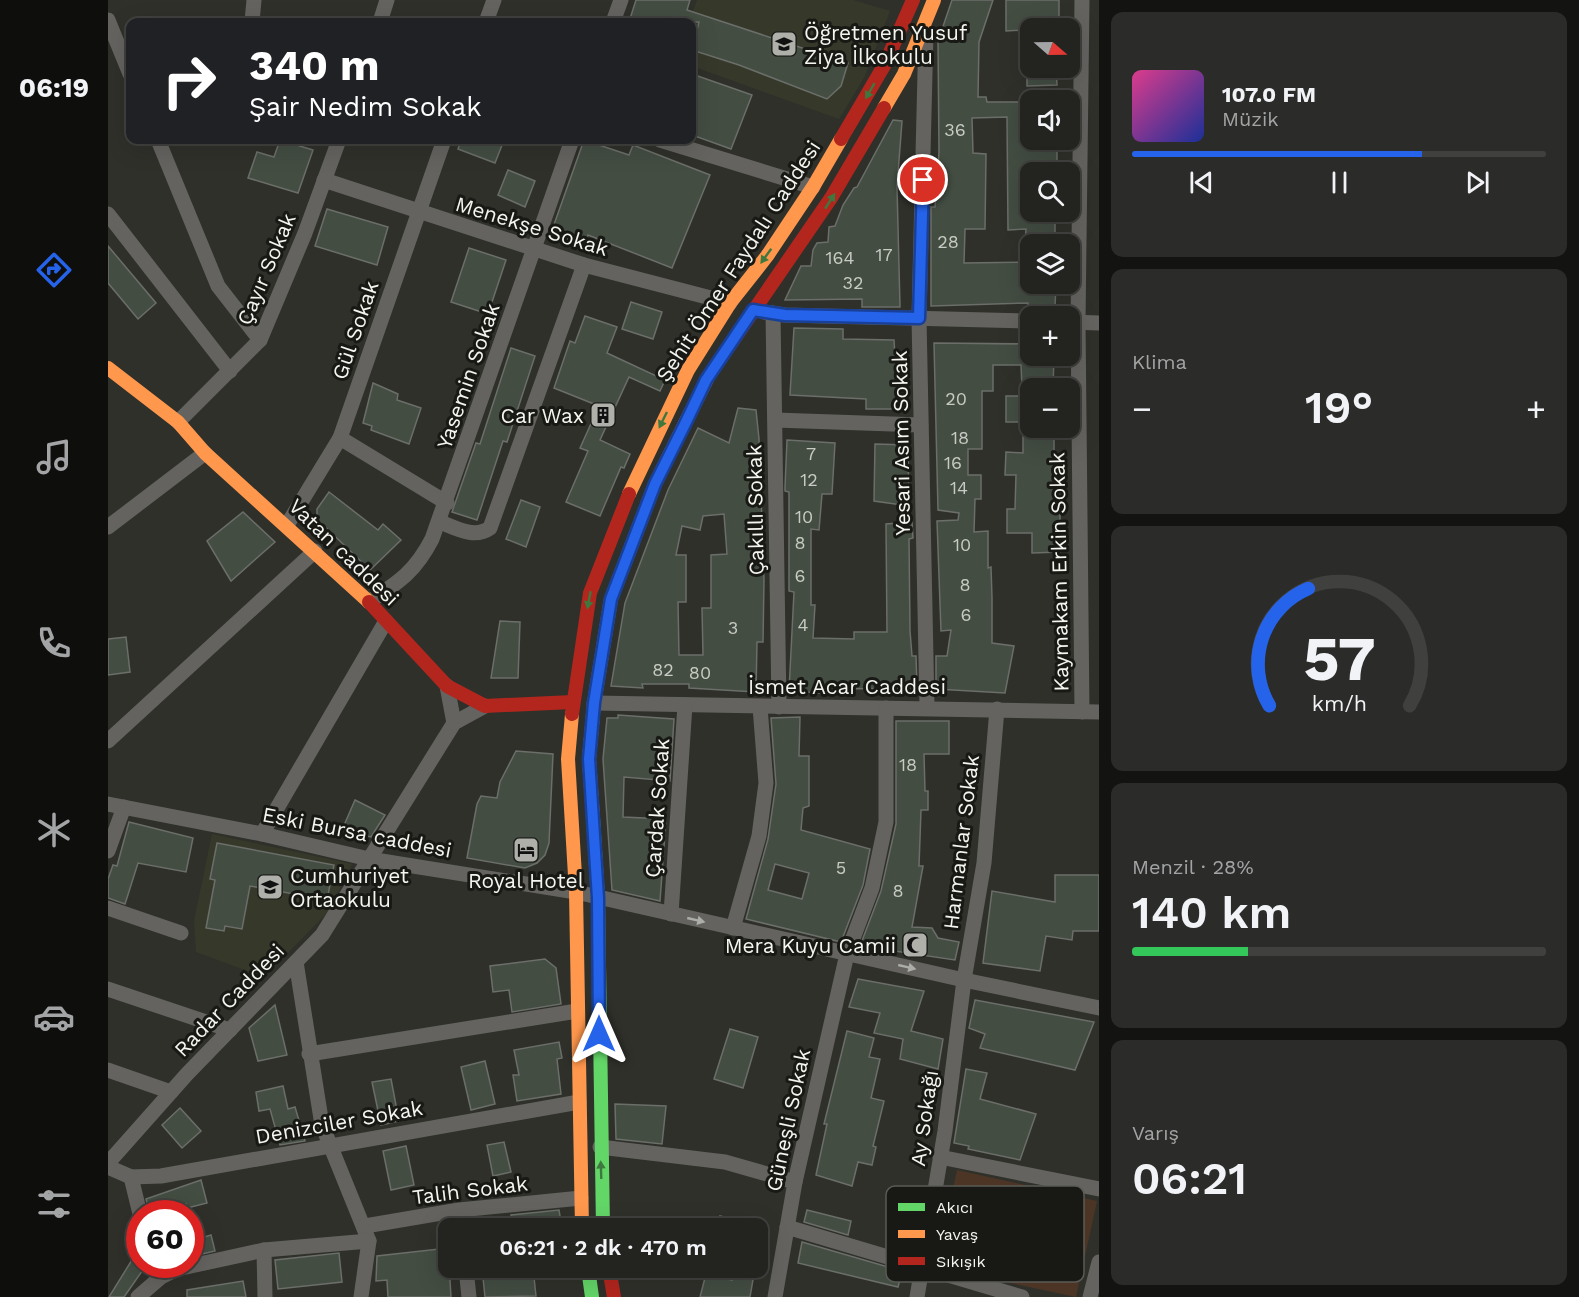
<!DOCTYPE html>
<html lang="tr">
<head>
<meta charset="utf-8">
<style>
	:root { --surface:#232420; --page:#2b2c29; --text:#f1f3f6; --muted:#a3a4a5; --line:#40413e; --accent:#2563eb }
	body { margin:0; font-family:"Work Sans",sans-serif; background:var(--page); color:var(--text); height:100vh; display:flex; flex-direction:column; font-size:22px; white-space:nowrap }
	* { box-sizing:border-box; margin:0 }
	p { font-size:20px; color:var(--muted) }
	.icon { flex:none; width:33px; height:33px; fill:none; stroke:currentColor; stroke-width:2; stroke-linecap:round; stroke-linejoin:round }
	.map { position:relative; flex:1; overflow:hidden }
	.panel { display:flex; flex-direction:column; gap:12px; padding:12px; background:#131412; width:480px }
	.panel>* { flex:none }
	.banner { position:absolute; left:18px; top:18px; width:570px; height:126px; border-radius:12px; box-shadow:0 6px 24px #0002,0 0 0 2px var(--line); background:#202124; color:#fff; overflow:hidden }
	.needle { width:39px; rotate:110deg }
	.tools { position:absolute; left:912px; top:18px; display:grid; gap:12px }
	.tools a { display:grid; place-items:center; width:60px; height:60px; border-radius:12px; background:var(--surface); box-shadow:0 6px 24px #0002,0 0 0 2px var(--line); font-size:30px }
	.speed { position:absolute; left:18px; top:1200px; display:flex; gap:12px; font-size:30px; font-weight:700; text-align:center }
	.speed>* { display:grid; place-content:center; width:78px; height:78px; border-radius:50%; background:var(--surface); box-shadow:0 6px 24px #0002,0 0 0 2px var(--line); line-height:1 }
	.speed .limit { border:9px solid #d22; background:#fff; color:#111 }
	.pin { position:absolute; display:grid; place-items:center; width:51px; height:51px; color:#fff; margin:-26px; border:3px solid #fff; border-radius:50%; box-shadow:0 2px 6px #0007 }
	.me { position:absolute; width:66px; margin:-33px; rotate:0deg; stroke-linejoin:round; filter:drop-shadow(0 0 4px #0008) }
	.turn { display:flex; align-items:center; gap:21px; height:126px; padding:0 24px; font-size:27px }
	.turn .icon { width:78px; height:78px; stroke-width:2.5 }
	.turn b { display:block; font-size:42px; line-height:51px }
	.big { font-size:45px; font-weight:600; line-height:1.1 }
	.panel .card { flex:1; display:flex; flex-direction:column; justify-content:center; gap:9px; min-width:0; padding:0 21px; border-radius:12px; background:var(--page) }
	.panel .dial { align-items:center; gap:0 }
	.dial svg { height:156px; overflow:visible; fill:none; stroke:var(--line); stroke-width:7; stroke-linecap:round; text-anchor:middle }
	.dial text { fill:var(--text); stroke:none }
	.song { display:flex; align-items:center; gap:18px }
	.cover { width:72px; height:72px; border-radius:9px; background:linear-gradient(135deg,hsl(330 70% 55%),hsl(230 70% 35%)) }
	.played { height:6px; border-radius:3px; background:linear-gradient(90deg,var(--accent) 70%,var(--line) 70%) }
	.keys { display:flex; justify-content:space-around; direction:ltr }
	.heat { display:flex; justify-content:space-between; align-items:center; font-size:33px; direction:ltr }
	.charge { height:9px; border-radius:4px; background:linear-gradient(90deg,#34c759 28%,var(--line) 0) }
	.trip { position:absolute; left:330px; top:1218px; width:330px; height:60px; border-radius:12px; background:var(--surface); box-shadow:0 6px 24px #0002,0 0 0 2px var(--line); font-weight:600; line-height:60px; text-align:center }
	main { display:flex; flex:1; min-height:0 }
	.dock { display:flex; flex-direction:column; width:108px; justify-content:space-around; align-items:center; background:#0e0e0d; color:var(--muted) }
	.dock .icon { width:42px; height:42px }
	.dock .on { color:var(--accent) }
	.dock b { font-size:27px; color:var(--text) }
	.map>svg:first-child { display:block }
</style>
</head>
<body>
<main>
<nav class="dock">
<b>06:19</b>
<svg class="icon on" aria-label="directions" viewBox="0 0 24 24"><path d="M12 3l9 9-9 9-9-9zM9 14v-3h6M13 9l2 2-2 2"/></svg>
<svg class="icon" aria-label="music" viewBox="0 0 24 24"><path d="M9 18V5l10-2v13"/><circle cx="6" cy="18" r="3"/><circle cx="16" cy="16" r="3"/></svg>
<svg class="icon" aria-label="phone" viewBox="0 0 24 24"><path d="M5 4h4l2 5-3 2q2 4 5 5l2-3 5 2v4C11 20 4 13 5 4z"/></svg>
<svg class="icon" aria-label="climate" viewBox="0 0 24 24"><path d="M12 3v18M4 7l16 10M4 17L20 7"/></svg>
<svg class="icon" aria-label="car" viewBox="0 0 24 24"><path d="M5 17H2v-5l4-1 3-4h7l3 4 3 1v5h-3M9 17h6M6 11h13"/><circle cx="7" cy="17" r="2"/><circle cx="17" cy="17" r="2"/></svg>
<svg class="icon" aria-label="filters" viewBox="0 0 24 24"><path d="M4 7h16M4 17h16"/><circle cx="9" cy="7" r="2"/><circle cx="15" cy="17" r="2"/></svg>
</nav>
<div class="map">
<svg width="991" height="1297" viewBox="0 0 991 1297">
	<rect width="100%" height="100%" fill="#2f302a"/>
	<g fill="#36392a">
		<polygon points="589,0 745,0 782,11 756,78 731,119 584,66 584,22 581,22"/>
		<polygon points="104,834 244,864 221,911 156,977 88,952 86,921"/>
	</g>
	<polygon fill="#4d3526" points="849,1170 989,1201 968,1297 828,1267"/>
	<g fill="#434d42" stroke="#6b6e69" stroke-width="1.5" fill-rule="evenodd">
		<polygon points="528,0 582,0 579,10 740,63 733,86 719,99 631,65 584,50 591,22 521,22"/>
		<polygon points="844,0 885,0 871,42 870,97 878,97 879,102 922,102 922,140 948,140 949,154 949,172 922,172 922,212 947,212 947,244 917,244 918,229 900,230 899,117 864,118 865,153 878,154 877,229 857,229 856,263 922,262 922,284 948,284 947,307 920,306 920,303 823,306 823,207 827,207 831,152 830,41"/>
		<polygon points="898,0 951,0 951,28 898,31"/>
		<polygon points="919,68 948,68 949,85 919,86"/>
		<polygon points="584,74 644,95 623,149 584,135"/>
		<polygon points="785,120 794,121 789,187 792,307 754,307 754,299 677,300 693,266 703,266 705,250 709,243 720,242 721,227 727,226 735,205 746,188 749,187"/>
		<polygon points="172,140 205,150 190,193 140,178 149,152 166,157"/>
		<polygon points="353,140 396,140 387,163 350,149"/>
		<polygon points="476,140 521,155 525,145 602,175 564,268 480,235 476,245 443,233"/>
		<polygon points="400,170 427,181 417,207 390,195"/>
		<polygon points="219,209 280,227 269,265 207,246"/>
		<polygon points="0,246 48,303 30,319 0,283"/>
		<polygon points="361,248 398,260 380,314 343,302"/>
		<polygon points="523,302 554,312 545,339 514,329"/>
		<polygon points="477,316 509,327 499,353 557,380 552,391 521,377 492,440 522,454 516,468 513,467 492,516 458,502 480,451 472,448 491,406 446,388 462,341 467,343"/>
		<polygon points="686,328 735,329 735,339 786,340 790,409 758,409 758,399 682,395"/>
		<polygon points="826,343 922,344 922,356 946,356 945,388 914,388 913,365 885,365 885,391 874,391 874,449 860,449 860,475 873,475 873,499 867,499 866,532 880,531 880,568 883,567 884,598 884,643 906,646 897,693 828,689 828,656 839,656 843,630 833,631 829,521 850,520 851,513 830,510"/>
		<polygon points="403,348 427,356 399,442 395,441 369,520 344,512 368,443 372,444"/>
		<polygon points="265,383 290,394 289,400 313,408 301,444 263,430 264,426 255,423"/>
		<rect x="898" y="396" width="24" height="26"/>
		<path d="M630,408L648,410L651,439L656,580L655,642H649L648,692L581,688V684H534L535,688L503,686L517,603L560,490L590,428L621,443ZM616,514L619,554L603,555V608H594L595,655H571L570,602H578V555H568L574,526L592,530L595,516Z"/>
		<polygon points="915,428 946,428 946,454 952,454 952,552 924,553 924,533 899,533 899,509 907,509 908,475 897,475 898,452 915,453"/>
		<polygon points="679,440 727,443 724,494 714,494 711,530 703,529 703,605 707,605 705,638 746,639 746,632 779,632 778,524 804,522 805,538 801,539 802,631 804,656 808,656 809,688 727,689 727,694 681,691 686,592 681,591 681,492 677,491 677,487"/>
		<polygon points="767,444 800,445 801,506 766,501"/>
		<polygon points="221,492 270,530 275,524 293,540 262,570 209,519 209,509"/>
		<polygon points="413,500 432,507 418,547 398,539"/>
		<polygon points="135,512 167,542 123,581 99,541"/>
		<polygon points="392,621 412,622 410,678 383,678"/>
		<polygon points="18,637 22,672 0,675 0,639"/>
		<polygon points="510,715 566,719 562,781 516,777 515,817 558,819 552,901 504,890 495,759 499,718 510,718"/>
		<path d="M692,717L691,756H701V806L695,808L693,830L762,849L755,885L733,942L638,919L660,839L668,784L663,718ZM667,864L701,873L694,899L660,890Z"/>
		<polygon points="788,721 841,721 841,754 816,754 817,791 820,791 820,810 813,810 811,866 815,866 804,927 824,928 830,938 851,942 847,960 752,946 773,891 788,824"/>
		<polygon points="408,751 445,754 441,843 437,855 429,863 417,868 359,858 369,804 373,796 389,798 392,782"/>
		<polygon points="247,800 277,815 263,837 234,830"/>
		<polygon points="21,822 85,838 78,872 30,863 17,904 0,898 0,879 5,865 9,866"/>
		<polygon points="109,843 226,865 219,900 142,886 134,929 117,926 116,931 98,928 107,880 102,879"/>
		<polygon points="947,875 991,875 991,931 965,931 964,940 938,936 932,971 875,963 884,891 947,902"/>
		<polygon points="437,959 448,968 453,1004 404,1012 401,990 385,992 382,966"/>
		<polygon points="750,979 816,991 803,1031 835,1039 830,1069 792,1059 795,1039 766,1033 772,1013 741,1007"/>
		<polygon points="867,1000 986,1022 967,1070 872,1048 877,1034 861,1028"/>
		<polygon points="167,1005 179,1055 150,1061 141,1028"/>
		<polygon points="622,1029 650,1037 635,1088 606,1079"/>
		<polygon points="739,1031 766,1038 761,1057 772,1059 763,1098 776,1101 765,1146 768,1147 764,1165 750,1162 744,1186 708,1175 719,1124 716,1124"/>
		<polygon points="451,1042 454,1058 449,1059 453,1094 409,1101 405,1075 411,1075 406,1050"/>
		<polygon points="377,1061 387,1104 363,1110 353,1067"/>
		<polygon points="858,1069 879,1073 872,1099 928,1114 912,1160 860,1149 861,1146 846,1143"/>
		<polygon points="283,1079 291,1121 273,1125 264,1082"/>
		<polygon points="175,1086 180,1109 187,1107 197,1141 172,1145 162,1109 151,1111 148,1092"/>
		<polygon points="507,1104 558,1106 554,1144 508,1139"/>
		<polygon points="72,1108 93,1131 74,1148 54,1125"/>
		<polygon points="396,1142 403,1172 385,1176 379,1145"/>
		<polygon points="298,1146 306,1185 283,1190 275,1151"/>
		<polygon points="93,1180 99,1203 79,1208 78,1204 53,1214 42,1214 38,1199"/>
		<polygon points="451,1210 454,1228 405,1228 403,1215"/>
		<polygon points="699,1210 743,1221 740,1235 696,1222"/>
		<polygon points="612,1216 645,1224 645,1228 609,1228"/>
		<polygon points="103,1235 107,1251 94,1254 90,1239"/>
		<polygon points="694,1242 794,1271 790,1287 690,1263"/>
		<polygon points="32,1247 32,1264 39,1264 16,1297 1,1297"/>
		<polygon points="340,1248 343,1297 280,1297 279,1280 268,1281 269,1256"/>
		<polygon points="231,1253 234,1282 170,1289 167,1260"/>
		<polygon points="374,1268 425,1268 428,1296 377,1297"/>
		<polygon points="626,1268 647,1268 642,1297 592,1297 598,1274 624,1280"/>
		<polygon points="135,1281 138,1297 79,1297 79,1290"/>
	</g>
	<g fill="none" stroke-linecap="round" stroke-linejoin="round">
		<g stroke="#646360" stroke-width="15">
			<polyline points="974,0 970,322 974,712"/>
			<polyline points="0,20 22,74"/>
			<polyline points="144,22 146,0"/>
			<polyline points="272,22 279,0"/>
			<polyline points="378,22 386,0"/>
			<polyline points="505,22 513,0"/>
			<polyline points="818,32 811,318 819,707"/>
			<polyline points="50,140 110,286 152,340"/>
			<polyline points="552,140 705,187"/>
			<polyline points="216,180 476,265 622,303"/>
			<polyline points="0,214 122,371"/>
			<polyline points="656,312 677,315 922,321"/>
			<polyline points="665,313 671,707"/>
			<polyline points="962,322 991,323"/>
			<polyline points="667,420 813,425"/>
			<polyline points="70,422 152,340 197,233 231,140"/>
			<polyline points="232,438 339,503"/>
			<path d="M332,522C348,528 366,539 382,528L476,265"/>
			<polyline points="179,525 232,438 336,140"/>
			<polyline points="0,527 97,453"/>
			<path d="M261,602C291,582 307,572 324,539L464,140"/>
			<polyline points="339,686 346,723"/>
			<polyline points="486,703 991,712"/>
			<polyline points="0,741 207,551"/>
			<polyline points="0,804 154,834 261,859 468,892 856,980 991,1008"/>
			<polyline points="154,834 278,621"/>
			<polyline points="0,851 16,807"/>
			<polyline points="0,908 73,933"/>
			<polyline points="563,914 577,705"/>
			<polyline points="625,928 651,836 658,783 652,707"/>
			<polyline points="188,962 214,1125 261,1241 253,1297"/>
			<polyline points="0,989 122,1030"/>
			<polyline points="201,1054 469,1011"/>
			<polyline points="0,1070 63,1092"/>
			<polyline points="492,1147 617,1162 687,1182"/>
			<polyline points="832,1157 991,1189"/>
			<polyline points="0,1163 79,1074 214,935 346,723 377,706"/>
			<polyline points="0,1167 23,1177 53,1176 471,1102"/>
			<polyline points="23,1177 32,1214"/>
			<polyline points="257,1226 351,1210 473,1198"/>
			<polyline points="679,1227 914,1297"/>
			<polyline points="156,1250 157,1297"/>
			<polyline points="358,1268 361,1297"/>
			<polyline points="30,1297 53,1277 69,1269 156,1250 261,1241"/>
			<polyline points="667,1297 687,1182 739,954 764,888 778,822 778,708"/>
			<polyline points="809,1297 837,1131 856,980 876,863 889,709"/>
			<polyline points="982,1297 991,1262"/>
		</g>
		<g stroke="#63d668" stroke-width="14">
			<polyline points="485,818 490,898 495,1228"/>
			<polyline points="480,1268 484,1297"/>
		</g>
		<g stroke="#ff974d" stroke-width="14">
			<polyline points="776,108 796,74 826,0"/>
			<polyline points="0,368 70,422 97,453 261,602"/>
			<polyline points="521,494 580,370 622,303 659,256 705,187 733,139"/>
			<polyline points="464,714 460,759 468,892 474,1228"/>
			<polyline points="485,818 481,759 486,703 503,599 547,484 600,377"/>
		</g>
		<g stroke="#b3261e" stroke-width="14">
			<polyline points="733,139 777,64 805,0"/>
			<polyline points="600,377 723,198 776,108"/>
			<polyline points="261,602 339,686 377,706 465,702"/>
			<polyline points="464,714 482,593 521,494"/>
			<polyline points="501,1268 506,1297"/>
		</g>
	</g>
	<defs><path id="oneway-solid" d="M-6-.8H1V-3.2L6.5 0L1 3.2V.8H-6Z" transform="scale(1.5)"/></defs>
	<g fill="#3e783e">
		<use href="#oneway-solid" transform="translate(762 91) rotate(120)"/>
		<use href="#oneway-solid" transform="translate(722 201) rotate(-57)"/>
		<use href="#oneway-solid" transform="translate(658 256) rotate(126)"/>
		<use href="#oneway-solid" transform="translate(555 420) rotate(116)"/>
		<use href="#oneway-solid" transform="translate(481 600) rotate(101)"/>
		<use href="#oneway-solid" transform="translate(493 1170) rotate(-92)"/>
	</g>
	<g fill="#acaca8">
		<use href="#oneway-solid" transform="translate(588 920) rotate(13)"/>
		<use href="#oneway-solid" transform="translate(799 967) rotate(13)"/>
	</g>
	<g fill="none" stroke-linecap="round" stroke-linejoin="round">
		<g stroke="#184099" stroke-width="15">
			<polyline id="route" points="491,1034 490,898 481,759 486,703 503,599 547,484 578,422 598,380 645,310 677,315 811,318 815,180"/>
		</g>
		<use href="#route" stroke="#2563eb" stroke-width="10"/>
	</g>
	<defs>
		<g id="school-square" transform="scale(1.35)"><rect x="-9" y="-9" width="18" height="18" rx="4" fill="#afb0aa" stroke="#181915"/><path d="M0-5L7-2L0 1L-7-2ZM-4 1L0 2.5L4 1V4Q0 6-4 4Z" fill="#111"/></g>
		<g id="building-square" transform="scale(1.35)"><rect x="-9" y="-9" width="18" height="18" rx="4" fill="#afb0aa" stroke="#181915"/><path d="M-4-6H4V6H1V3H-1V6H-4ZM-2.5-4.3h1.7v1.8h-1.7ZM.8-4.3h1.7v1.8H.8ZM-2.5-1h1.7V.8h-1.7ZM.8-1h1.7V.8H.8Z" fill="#111"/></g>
		<g id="hotel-square" transform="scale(1.35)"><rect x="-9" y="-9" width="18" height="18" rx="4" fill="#afb0aa" stroke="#181915"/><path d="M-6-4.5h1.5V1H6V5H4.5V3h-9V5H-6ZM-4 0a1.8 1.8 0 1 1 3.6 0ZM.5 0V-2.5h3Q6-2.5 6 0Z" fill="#111"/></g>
		<g id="mosque-square" transform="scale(1.35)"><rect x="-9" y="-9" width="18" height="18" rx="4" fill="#afb0aa" stroke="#181915"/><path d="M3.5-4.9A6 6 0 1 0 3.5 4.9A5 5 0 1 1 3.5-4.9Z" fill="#111"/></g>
	</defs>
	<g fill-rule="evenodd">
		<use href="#school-square" x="676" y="44"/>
		<use href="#building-square" x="495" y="415"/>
		<use href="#hotel-square" x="418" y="850"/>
		<use href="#school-square" x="162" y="887"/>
		<use href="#mosque-square" x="807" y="945"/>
	</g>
	<g text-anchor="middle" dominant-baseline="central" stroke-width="6" stroke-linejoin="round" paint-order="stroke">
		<g font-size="18" fill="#c8cbc4">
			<text x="847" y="129">36</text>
			<text x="840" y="241">28</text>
			<text x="776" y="254">17</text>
			<text x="732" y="257">164</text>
			<text x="745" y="282">32</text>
			<text x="848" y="398">20</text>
			<text x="852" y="437">18</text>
			<text x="703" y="453">7</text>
			<text x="845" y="462">16</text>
			<text x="701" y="479">12</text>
			<text x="851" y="487">14</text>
			<text x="696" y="516">10</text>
			<text x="692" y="542">8</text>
			<text x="854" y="544">10</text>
			<text x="692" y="575">6</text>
			<text x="857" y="584">8</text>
			<text x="858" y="614">6</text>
			<text x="695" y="624">4</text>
			<text x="625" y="627">3</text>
			<text x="555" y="669">82</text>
			<text x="592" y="672">80</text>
			<text x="800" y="764">18</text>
			<text x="733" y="867">5</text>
			<text x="790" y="890">8</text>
		</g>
		<g font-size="21" fill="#f4f5ef" stroke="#181915" text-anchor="start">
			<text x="696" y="32">Öğretmen Yusuf<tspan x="696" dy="24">Ziya İlkokulu</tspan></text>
			<text x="476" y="415" text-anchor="end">Car Wax</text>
			<text x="182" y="875">Cumhuriyet<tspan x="182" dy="24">Ortaokulu</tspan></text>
			<text x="418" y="880" text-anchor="middle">Royal Hotel</text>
			<text x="788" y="945" text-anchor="end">Mera Kuyu Camii</text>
		</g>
		<g font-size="21" fill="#f4f5ef" stroke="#181915">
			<text transform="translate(424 226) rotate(17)">Menekşe Sokak</text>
			<text transform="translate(630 261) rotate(-57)">Şehit Ömer Faydalı Caddesi</text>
			<text transform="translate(158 269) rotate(-67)">Çayır Sokak</text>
			<text transform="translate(247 330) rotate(-71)">Gül Sokak</text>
			<text transform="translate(360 376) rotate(-71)">Yasemin Sokak</text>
			<text transform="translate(793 443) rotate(-91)">Yesari Asım Sokak</text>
			<text transform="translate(647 510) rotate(-91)">Çakıllı Sokak</text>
			<text transform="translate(236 552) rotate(44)">Vatan caddesi</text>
			<text transform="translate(951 572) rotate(-91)">Kaymakam Erkin Sokak</text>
			<text x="739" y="686">İsmet Acar Caddesi</text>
			<text transform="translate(549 808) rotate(-86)">Çardak Sokak</text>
			<text transform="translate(249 832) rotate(11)">Eski Bursa caddesi</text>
			<text transform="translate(853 842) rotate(-83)">Harmanlar Sokak</text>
			<text transform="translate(121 1000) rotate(-46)">Radar Caddesi</text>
			<text transform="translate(816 1118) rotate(-82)">Ay Sokağı</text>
			<text transform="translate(680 1120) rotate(-78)">Güneşli Sokak</text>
			<text transform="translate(231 1122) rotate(-10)">Denizciler Sokak</text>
			<text transform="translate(362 1190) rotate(-7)">Talih Sokak</text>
		</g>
	</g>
	<rect x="778" y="1186" width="198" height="96" rx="9" fill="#181915" stroke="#5a5b56" stroke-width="1.5"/>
	<rect x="790" y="1203" width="27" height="8" fill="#63d668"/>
	<rect x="790" y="1230" width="27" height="8" fill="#ff974d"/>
	<rect x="790" y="1257" width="27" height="8" fill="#b3261e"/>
	<g font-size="16" fill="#f4f5ef">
		<text x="828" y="1213">Akıcı</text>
		<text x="828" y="1240">Yavaş</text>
		<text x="828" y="1267">Sıkışık</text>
	</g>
</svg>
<div class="tools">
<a><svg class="needle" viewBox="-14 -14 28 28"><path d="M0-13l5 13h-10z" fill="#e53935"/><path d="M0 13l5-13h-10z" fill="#a3a4a5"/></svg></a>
<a><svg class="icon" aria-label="sound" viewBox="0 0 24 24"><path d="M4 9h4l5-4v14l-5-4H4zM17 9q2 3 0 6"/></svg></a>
<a><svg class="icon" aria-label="search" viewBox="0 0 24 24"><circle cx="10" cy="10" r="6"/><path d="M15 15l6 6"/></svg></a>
<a><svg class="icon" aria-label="layers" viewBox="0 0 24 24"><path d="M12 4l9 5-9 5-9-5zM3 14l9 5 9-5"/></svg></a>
<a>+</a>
<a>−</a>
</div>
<div class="speed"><div class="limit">60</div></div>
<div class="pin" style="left:815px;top:180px;background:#d93025"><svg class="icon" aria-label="arrive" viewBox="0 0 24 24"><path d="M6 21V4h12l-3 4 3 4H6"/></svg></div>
<svg class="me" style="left:491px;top:1034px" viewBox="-20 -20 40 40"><path d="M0-17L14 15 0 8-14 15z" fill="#2563eb" stroke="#fff" stroke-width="4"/></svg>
<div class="trip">06:21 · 2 dk · 470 m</div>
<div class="banner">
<div class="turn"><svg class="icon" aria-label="right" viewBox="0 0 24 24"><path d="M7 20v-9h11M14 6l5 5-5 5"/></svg><div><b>340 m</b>Şair Nedim Sokak</div></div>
</div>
</div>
<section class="panel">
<div class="card">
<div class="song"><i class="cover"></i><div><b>107.0 FM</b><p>Müzik</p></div></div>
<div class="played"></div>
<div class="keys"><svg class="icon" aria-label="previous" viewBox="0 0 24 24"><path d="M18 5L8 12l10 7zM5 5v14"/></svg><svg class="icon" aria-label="pause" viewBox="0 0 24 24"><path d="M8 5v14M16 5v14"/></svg><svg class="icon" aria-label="next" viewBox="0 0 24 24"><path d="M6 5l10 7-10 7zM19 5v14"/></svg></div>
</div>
<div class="card"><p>Klima</p>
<div class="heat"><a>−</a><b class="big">19°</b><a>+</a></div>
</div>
<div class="card dial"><svg viewBox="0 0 100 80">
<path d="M14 69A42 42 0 1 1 86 69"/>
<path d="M14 69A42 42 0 0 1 34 9" stroke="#2563eb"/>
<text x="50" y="56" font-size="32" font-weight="700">57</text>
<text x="50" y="72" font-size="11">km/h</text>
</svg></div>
<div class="card"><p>Menzil · 28%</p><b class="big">140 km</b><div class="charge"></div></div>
<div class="card"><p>Varış</p><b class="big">06:21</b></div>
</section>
</main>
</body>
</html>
